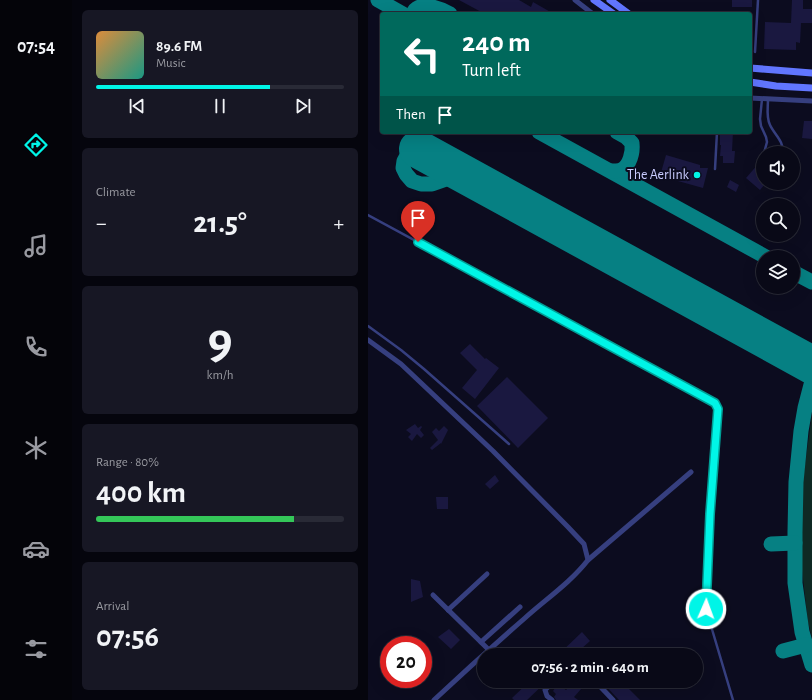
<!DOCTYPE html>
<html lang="en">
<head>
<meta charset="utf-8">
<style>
	:root { --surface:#090917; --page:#171724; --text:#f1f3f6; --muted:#999aa1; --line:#292a36; --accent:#00f5e7 }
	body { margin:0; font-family:"Alegreya Sans",sans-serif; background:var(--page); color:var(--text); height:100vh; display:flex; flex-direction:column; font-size:15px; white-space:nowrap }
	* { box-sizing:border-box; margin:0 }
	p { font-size:13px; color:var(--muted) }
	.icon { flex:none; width:22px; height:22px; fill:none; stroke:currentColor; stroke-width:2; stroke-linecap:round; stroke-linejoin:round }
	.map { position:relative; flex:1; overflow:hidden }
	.drawer { display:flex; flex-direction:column; gap:10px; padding:10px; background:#05050d; width:296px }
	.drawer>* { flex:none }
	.top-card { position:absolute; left:12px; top:12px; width:372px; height:122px; border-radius:4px; box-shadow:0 4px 16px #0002,0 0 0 1px var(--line); background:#00695c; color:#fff; overflow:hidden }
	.buttons { position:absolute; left:388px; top:146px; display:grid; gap:8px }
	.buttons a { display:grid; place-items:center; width:44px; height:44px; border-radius:50%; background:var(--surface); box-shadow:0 4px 16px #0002,0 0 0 1px var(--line); font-size:20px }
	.speed { position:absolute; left:12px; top:636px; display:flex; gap:8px; font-size:20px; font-weight:700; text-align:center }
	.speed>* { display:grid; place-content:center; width:52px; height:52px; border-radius:50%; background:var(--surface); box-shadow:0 4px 16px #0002,0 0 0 1px var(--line); line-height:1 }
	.speed .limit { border:6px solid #d22; background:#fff; color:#111 }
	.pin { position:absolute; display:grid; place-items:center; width:34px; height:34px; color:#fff; margin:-41px -17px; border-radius:50% 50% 50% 0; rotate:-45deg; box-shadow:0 0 4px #0007 }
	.pin .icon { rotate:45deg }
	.me { position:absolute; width:44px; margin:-22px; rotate:2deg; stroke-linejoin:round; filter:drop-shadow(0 0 3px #0008) }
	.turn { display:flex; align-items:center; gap:14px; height:84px; padding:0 16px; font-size:18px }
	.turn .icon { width:52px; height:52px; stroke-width:2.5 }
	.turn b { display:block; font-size:28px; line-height:34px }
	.then { display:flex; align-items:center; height:38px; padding:0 16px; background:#0003; gap:8px; font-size:15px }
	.big { font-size:30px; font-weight:600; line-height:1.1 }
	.drawer .card { flex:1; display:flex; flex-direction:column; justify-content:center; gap:6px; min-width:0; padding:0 14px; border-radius:6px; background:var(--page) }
	.drawer .dial { align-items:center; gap:0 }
	.dial b { font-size:52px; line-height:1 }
	.song { display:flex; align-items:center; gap:12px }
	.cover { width:48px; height:48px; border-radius:6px; background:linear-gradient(135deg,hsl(30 70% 55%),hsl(170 70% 35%)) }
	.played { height:4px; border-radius:2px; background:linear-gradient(90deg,var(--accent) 70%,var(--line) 70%) }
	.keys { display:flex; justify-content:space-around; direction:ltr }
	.heat { display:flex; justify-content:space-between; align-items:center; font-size:22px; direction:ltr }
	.charge { height:6px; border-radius:3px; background:linear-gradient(90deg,#34c759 80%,var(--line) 0) }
	.trip { position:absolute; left:109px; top:648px; width:226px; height:40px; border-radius:20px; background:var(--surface); box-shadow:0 4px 16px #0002,0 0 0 1px var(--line); font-weight:600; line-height:40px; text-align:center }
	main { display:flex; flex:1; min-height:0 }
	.tab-bar { display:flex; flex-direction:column; width:72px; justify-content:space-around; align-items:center; background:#040409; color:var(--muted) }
	.tab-bar .icon { width:28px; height:28px }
	.tab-bar .on { color:var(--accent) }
	.tab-bar b { font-size:18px; color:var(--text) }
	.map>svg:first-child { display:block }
</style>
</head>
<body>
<main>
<nav class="tab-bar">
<b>07:54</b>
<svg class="icon on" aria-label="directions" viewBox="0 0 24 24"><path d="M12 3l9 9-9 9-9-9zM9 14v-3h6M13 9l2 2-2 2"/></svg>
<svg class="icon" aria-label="music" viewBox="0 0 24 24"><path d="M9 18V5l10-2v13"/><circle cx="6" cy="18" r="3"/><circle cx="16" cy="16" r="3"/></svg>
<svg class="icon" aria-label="phone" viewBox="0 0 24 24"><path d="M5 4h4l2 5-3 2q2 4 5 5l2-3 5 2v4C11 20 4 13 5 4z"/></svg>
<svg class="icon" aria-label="climate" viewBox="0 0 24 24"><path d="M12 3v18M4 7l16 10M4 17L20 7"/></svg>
<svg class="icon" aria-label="car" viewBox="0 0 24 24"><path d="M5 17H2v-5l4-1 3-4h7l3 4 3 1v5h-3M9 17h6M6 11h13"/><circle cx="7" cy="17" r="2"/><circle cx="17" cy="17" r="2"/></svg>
<svg class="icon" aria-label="filters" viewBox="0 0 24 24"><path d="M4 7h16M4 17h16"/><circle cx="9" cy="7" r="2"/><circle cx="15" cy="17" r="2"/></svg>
</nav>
<section class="drawer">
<div class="card">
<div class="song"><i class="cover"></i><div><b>89.6 FM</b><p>Music</p></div></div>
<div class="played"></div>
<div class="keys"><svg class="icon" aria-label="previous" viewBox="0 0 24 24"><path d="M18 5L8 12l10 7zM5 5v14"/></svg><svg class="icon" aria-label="pause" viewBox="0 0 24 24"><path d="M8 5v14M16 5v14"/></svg><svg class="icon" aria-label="next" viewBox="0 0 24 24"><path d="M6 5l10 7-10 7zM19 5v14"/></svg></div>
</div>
<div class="card"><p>Climate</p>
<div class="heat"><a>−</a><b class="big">21.5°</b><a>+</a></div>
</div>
<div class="card dial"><b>9</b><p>km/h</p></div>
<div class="card"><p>Range · 80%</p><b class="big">400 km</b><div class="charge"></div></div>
<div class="card"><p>Arrival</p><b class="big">07:56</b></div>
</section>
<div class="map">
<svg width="444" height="700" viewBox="0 0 444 700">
	<rect width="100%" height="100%" fill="#0c0c1f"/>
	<polygon fill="#0f2924" points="444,414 444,638 440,622 434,570 431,508"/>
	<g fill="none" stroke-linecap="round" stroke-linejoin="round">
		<g stroke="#068083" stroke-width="15">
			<polyline points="10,0 35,14"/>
			<path d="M45,14C49,0 72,8 82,14"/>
			<polyline points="52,132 36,161 35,168 38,174 44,181 53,184 64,184 84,177"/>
			<polyline points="171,132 398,257"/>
			<path d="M243,171C246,171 250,171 253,170C262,166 265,152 264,143L258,137L249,132"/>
			<polyline points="425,272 444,282"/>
			<path d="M412,348C422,352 433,360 444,356"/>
			<polyline points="444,381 437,408 433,431 428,482 427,532 427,583 434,632 444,665"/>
			<polyline points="403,544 427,543"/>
			<polyline points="415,651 438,645"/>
		</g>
		<polyline stroke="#068083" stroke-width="38" points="50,149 444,365"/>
	</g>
	<g fill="#1a1840">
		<polygon points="91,0 151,0 163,7 165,2 186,14 117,14"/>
		<rect x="364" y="0" width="20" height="7"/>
		<polygon points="424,0 435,0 435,9 444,9 444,23 433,23 432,43 428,42 428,50 396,49 397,22 423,23"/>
		<polygon points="436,121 444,121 444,139 434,138"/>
		<polygon points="352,132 365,132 364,151 367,151 366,163 355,163 355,156 352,156 353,145 352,145"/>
		<polygon points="298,155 332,165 332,168 340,168 335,188 292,176"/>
		<polygon points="392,162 395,164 395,183 398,183 392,190 378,178"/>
		<polygon points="362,180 371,185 368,192 359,187"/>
		<polygon points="102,344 117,359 118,358 131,368 107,399 94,388 109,370 92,353"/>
		<polygon points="139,377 180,418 150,448 109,406"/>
		<polygon points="47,424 50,428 53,426 54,427 52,430 56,435 53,438 49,434 44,441 40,437 43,434 38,430"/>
		<polygon points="76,426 80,430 73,444 73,443 64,450 62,448 70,440 64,432 68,428 71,431"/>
		<polygon points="127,475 131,481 122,489 117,484"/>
		<polygon points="68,497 80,497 80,509 69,509"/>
		<polygon points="43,579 52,581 55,597 43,602"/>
		<polygon points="81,629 92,640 83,649 70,637"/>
		<polygon points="214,632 222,641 213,649 215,650 210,655 207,652 204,655 190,655"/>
		<polygon points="162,681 179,681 159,700 146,700 144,698"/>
		<polygon points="207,681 214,688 206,697 210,700 188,700 186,697 188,694 185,691 190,684 198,690"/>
		<polygon points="241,681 253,681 272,700 251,700 237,685"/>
	</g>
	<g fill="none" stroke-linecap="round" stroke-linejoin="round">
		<g stroke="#363f7f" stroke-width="2.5">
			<polyline points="387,52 390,0"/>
			<polyline points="394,99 392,119 393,126 398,137 399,142 396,153"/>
			<path d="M400,99C400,108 398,117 402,125C406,134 416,141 415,153"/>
			<polyline points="347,169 349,132"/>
			<polyline points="0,215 347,403 350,409 342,514 338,609 365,700"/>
			<polyline points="0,326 33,350 56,369 141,444"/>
		</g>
		<g stroke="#363f7f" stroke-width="5">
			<polyline points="207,0 225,14"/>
			<polyline points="382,98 444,101"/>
			<path d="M0,340L33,364L125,451L200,527L216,544L220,560C202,583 178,599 157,618C126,645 96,672 66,700"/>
			<polyline points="220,560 323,472"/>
			<polyline points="65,595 121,650"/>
			<polyline points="80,610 119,574"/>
			<polyline points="113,642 152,607"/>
			<polyline points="227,681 245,700"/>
			<polyline points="184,700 179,696 177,690 186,681"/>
		</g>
		<g stroke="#6176ff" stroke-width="7">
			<polyline points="226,0 246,14"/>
			<polyline points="242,0 261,14"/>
			<polyline points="382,68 444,73"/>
			<polyline points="382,82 408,86 444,88"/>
		</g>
	</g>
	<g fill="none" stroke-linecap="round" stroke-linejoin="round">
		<g stroke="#009f96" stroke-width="10">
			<polyline id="route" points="50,242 347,403 350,409 342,514 338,609"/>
		</g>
		<use href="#route" stroke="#00f5e7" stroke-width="7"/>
	</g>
	<circle fill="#00f5e7" stroke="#0c0c1f" stroke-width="1.5" cx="329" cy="175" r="4"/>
	<g text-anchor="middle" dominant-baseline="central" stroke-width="4" stroke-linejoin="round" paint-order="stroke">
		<g font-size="14" fill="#caccff" stroke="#0c0c1f" text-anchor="end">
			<text x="321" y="175">The Aerlink</text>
		</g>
	</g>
</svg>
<div class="buttons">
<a><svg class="icon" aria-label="sound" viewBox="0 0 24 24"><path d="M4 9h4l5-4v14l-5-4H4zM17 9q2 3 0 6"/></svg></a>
<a><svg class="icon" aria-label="search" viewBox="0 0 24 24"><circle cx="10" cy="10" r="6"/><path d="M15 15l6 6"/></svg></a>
<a><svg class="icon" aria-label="layers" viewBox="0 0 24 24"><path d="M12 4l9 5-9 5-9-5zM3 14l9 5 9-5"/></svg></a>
</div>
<div class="speed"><div class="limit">20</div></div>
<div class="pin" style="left:50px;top:242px;background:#d93025"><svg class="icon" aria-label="arrive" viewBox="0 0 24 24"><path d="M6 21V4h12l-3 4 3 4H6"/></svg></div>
<svg class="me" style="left:338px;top:609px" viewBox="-20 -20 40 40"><circle r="17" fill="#00f5e7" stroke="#fff" stroke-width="3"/><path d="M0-11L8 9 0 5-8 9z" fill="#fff"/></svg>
<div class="trip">07:56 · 2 min · 640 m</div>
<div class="top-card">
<div class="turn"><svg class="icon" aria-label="left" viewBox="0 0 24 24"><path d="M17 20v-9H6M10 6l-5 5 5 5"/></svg><div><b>240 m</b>Turn left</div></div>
<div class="then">Then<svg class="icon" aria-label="arrive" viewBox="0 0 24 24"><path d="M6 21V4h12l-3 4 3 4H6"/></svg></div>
</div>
</div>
</main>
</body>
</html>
